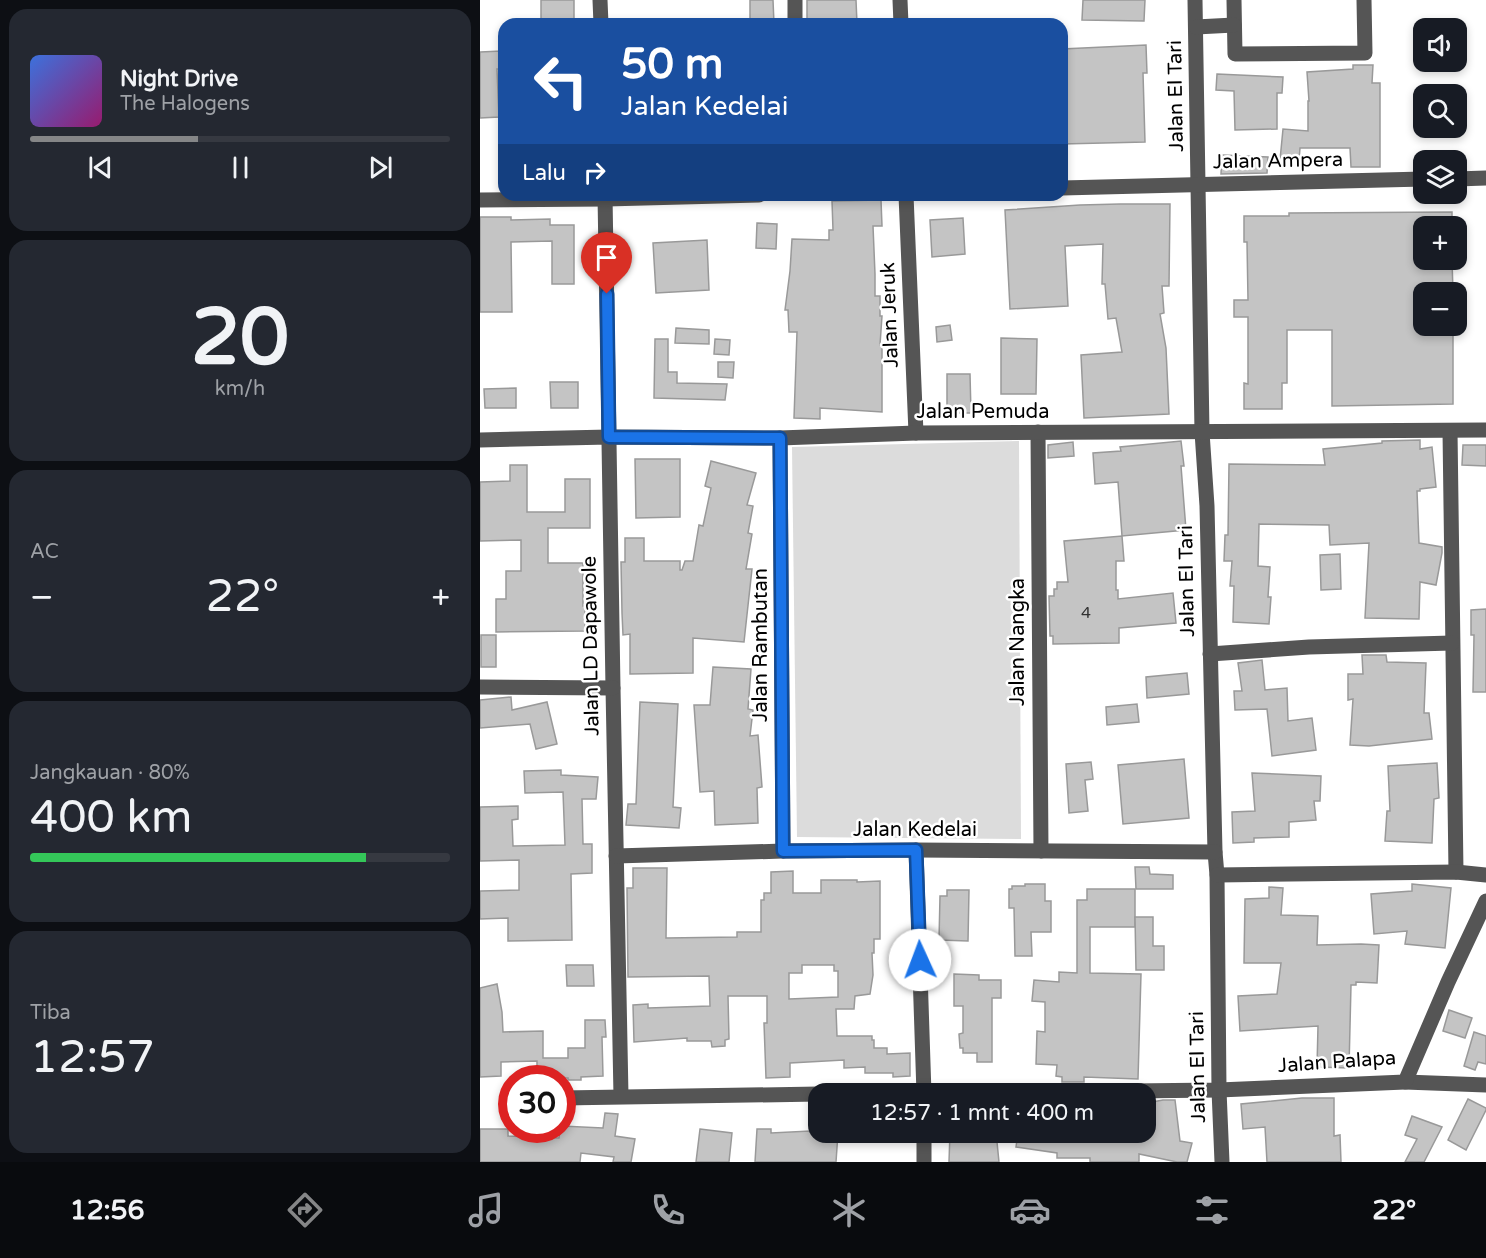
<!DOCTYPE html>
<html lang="id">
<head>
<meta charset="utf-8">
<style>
	:root { --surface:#171b24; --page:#242831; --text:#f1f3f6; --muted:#9ea1a6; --line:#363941; --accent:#858687 }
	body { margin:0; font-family:"Varela Round",sans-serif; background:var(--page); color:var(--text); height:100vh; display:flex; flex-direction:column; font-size:22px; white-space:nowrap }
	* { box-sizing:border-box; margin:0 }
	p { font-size:20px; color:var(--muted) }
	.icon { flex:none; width:33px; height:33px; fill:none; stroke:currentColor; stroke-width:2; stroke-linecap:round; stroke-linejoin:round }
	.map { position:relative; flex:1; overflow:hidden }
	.drawer { display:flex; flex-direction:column; gap:9px; padding:9px; background:#0d0f14; width:480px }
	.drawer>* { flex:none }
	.top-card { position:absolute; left:18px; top:18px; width:570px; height:183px; border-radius:18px; box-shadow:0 3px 9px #0003; background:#1a4fa0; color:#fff; overflow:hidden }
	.controls { position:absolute; left:933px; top:18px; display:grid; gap:12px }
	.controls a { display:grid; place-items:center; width:54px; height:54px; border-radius:12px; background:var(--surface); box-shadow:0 3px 9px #0003; font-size:30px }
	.speed { position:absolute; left:18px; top:1065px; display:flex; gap:12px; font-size:30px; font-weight:700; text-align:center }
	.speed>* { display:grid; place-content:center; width:78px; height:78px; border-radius:50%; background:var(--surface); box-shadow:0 3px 9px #0003; line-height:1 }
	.speed .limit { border:9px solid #d22; background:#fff; color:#111 }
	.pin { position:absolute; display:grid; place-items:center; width:51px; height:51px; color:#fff; margin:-62px -26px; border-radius:50% 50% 50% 0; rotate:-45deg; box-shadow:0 0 6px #0007 }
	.pin .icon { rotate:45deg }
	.me { position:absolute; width:66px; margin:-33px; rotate:358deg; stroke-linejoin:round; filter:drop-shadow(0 0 4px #0008) }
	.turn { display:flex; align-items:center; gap:21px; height:126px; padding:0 24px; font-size:27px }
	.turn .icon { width:78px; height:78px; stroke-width:2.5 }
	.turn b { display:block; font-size:42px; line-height:51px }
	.then { display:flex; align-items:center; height:57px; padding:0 24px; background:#0003; gap:12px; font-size:22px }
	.big { font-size:45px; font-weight:600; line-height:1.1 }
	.drawer .tile { flex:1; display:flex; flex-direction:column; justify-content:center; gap:9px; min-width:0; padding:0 21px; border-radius:18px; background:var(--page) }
	.drawer .dial { align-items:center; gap:0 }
	.dial b { font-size:78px; line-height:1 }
	.song { display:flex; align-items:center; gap:18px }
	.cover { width:72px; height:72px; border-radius:9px; background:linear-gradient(135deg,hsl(220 70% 55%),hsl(320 70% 35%)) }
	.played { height:6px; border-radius:3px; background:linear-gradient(90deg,var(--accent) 40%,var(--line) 40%) }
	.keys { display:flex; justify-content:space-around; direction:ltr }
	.heat { display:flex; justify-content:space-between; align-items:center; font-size:33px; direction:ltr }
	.charge { height:9px; border-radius:4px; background:linear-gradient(90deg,#34c759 80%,var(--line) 0) }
	.trip { position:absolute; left:328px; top:1083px; width:348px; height:60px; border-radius:18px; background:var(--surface); box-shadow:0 3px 9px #0003; font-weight:600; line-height:60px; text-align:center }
	.dock { display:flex; height:96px; justify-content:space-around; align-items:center; background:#090b0e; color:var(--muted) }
	.dock .icon { width:42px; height:42px }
	.dock .on { color:var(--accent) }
	.dock b { font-size:27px; color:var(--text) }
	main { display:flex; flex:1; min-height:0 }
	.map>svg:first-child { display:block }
</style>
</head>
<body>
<main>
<section class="drawer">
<div class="tile">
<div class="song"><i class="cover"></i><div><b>Night Drive</b><p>The Halogens</p></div></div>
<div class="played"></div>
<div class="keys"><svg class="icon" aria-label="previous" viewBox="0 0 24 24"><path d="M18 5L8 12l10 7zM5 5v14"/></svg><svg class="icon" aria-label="pause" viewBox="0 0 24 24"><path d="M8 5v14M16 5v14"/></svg><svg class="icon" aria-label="next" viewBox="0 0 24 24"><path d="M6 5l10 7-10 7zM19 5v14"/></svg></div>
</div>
<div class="tile dial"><b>20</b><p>km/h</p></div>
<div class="tile"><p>AC</p>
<div class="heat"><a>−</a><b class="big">22°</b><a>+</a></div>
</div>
<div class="tile"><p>Jangkauan · 80%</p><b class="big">400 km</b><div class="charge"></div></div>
<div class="tile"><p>Tiba</p><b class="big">12:57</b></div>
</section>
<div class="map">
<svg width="1006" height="1162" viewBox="0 0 1006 1162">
	<rect width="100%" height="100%" fill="#fff"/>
	<polygon fill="#dcdcdc" points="539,441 541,839 317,837 312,447"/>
	<g fill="#c4c4c4" stroke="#999" stroke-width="1.5" fill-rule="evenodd">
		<rect x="61" y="0" width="33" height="24"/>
		<polygon points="270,0 293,0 294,24 270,24"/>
		<polygon points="327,0 376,0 377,24 327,24"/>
		<polygon points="603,0 665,0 664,21 602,20"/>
		<polygon points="666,45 667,73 663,73 665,142 582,144 582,49"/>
		<polygon points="21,51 22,69 17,69 19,117 0,118 0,52"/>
		<polygon points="873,65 893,65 892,83 900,83 900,167 871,167 870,148 820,148 819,161 800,160 803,129 828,131 828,101 829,101 827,72 873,69"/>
		<polygon points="737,74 803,77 802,93 797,93 797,129 755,130 754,91 736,90"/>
		<polygon points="742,155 788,157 787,173 741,174"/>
		<polygon points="401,200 402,226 393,226 395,274 395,296 400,296 400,316 402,316 400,345 402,345 402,412 340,408 340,419 314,418 317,332 309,332 308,310 305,310 310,271 312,239 349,240 349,230 353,230 352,201"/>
		<polygon points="640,204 690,204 689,286 682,286 684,313 680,314 686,348 689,414 604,418 601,355 642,352 636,318 628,319 625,284 622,284 623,244 585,246 588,306 530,309 525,210 600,205"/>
		<polygon points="972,212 972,226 944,226 944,260 972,260 973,292 944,292 944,326 973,326 973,404 852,406 852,330 807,330 807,383 802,383 802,409 764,409 764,383 768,384 768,317 754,317 754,300 768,300 767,242 764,242 764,216 809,216 809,213"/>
		<polygon points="0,217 31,217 31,220 70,219 70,225 94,225 94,284 72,284 72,241 31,242 32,312 0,312"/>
		<polygon points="483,218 485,254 452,257 450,220"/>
		<polygon points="277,223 297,224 296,249 276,248"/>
		<polygon points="227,240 229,290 176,293 173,243"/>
		<polygon points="470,325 472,340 457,342 456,327"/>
		<polygon points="196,328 229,330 229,344 195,343"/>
		<polygon points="521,338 557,339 556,394 521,394"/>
		<polygon points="175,339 188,339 188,372 197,372 197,383 247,384 245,400 174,398"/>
		<polygon points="235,339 250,340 249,355 234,354"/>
		<polygon points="238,362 254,362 253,378 238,377"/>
		<polygon points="467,374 490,374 491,413 467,413"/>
		<polygon points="70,382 98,382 98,408 71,408"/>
		<polygon points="36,388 36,408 5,408 4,389"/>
		<polygon points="940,440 940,449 952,447 956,487 940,489 940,491 937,491 939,543 962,547 962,553 956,585 940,582 939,619 885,618 889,543 850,545 849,525 779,524 778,566 790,567 788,597 791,597 789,624 753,622 754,586 750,586 752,561 744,561 745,535 748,535 749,464 845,465 843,449 902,443 902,441"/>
		<polygon points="701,441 704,466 701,466 706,530 642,536 638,482 615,484 613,453 641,451 640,447"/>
		<polygon points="593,442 594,456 568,458 568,445"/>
		<polygon points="983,445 1006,445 1006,466 982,465"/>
		<polygon points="155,459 200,459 200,517 156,518"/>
		<polygon points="231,461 276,473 267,505 273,506 268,533 272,534 266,569 272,569 264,642 213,638 213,673 150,674 150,634 143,635 142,613 141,562 145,562 145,538 164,538 164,561 200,561 200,570 202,570 205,561 213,561 219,525 223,526 231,488 225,486"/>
		<polygon points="30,465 47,465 47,512 85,512 85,479 110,479 110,528 68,528 68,563 103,563 103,606 105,606 105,631 16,632 16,599 26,599 26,571 41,571 41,540 0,541 0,482 30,481"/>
		<polygon points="642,536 644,561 636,561 636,590 638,590 638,599 693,593 696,623 639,628 639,643 573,644 573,636 570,636 569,596 574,596 574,589 577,589 577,582 588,582 584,541"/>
		<polygon points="860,554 861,589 841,590 840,555"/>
		<polygon points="1006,609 1006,692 993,692 994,635 991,635 991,610"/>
		<rect x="1" y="635" width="15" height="32"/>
		<polygon points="882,655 906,655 907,662 946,663 944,713 949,713 952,739 889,746 870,745 873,699 868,700 868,674 883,674"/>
		<polygon points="782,660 785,690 807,688 808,721 832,718 836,750 792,756 787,709 755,710 754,691 762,691 758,663"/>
		<polygon points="233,667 271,669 268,709 273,710 270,736 278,735 282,787 277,788 278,823 235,825 234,791 220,792 214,705 230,705"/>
		<polygon points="707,673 709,694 667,698 666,677"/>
		<polygon points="31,697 32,710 67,702 77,744 56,749 50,724 0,728 0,700"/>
		<polygon points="160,702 198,704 193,807 201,808 199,828 146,825 148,804 156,804"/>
		<polygon points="657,704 659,722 627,725 626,707"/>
		<polygon points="704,759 709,818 643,824 638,765"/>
		<polygon points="611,762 613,779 605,780 608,811 589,813 586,764"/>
		<polygon points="957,763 959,798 954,799 952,843 905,841 907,811 910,811 908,766"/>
		<polygon points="81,770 81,775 118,777 116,799 102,799 103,844 112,844 112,873 91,874 92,940 28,941 28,918 0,919 0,891 39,890 39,860 0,861 0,807 38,806 38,819 32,820 33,846 85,845 83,792 45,793 44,771"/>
		<polygon points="772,773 841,776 840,801 834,801 836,820 809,822 809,837 774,838 774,842 753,843 752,812 775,811"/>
		<polygon points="655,867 669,867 670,874 693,875 693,889 656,889"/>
		<path d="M153,868H187L186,938L257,937V932H281V900H284V893H291V872L313,871V893H341V880H377V882L400,881V939H394V953H392L393,975L390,994L375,996L374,1009H356L357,1036H392V1040H394V1048H407V1054L430,1053V1076L413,1077V1073H385V1067L364,1068V1060L310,1063V1077L286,1078L284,1023H287V996H248L249,1039L245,1040V1046L232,1047L231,1041H207V1038L154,1042L153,1005L168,1004V1008L230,1006L229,976L148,977L147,888H153ZM322,965H354V971H358V997L309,999V973H322Z"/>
		<polygon points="545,884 565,884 565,901 571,901 571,932 551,932 552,956 535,956 534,908 529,908 529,889 532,889 532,886 545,886"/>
		<polygon points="932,884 971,888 965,948 925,944 927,931 894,934 891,894 932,891"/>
		<polygon points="789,887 803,888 801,915 838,916 837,945 881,944 899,945 897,983 876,982 876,985 871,985 869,1068 837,1067 838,1026 760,1031 758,996 797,994 801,963 764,963 765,899 789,898"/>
		<polygon points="607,889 655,889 655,927 610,927 610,973 661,974 658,1079 604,1077 604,1082 582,1082 582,1077 576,1076 577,1065 556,1064 557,1031 565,1032 565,1002 552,1001 554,980 579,982 579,972 597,973 597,900 607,900"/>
		<polygon points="467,890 489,890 488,941 459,940 460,896 467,896"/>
		<polygon points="655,917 673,917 673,946 684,946 684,970 656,970"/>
		<polygon points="86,965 113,965 114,986 87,986"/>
		<polygon points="474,974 499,975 499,980 521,980 521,998 512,998 512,1062 497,1062 497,1053 483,1053 483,1048 480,1048 479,1034 483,1033 483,1006 474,1006"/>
		<polygon points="17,984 22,1012 23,1032 63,1031 63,1058 88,1058 88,1048 105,1048 105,1020 125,1020 126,1037 122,1037 123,1076 101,1077 101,1080 88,1080 88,1078 57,1078 57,1061 21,1062 21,1076 0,1077 0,988"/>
		<polygon points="969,1010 992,1018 985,1038 963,1031"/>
		<polygon points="994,1032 1006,1036 1006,1064 998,1062 995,1070 984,1066"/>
		<polygon points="822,1098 854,1098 854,1136 860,1135 861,1162 787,1162 785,1127 763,1129 761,1104"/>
		<polygon points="988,1099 1006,1108 1006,1110 986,1150 968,1140"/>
		<polygon points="683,1100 695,1100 700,1141 712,1143 707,1162 697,1162 659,1154 659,1162 610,1162 610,1158 577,1158 577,1153 536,1147 538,1132 668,1132 666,1103"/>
		<polygon points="125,1113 138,1114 135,1136 155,1139 151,1162 133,1162 134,1157 101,1153 100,1162 0,1162 0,1129 28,1129 28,1136 79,1138 80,1130 82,1130 82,1126 123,1128"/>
		<polygon points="932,1116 962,1127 944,1162 925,1162 937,1139 925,1135"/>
		<polygon points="220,1129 252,1133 249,1162 216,1162"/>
		<polygon points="277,1129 291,1129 291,1133 330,1131 330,1132 358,1133 356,1162 275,1162"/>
		<polygon points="470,1132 516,1132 519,1162 469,1162"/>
	</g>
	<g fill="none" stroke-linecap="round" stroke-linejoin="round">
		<g stroke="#555" stroke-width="15">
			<polyline points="120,0 121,24"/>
			<polyline points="315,0 315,24"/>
			<polyline points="420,0 421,24"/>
			<polyline points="715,0 722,432 727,506 735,852 737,875 739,1090 742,1162"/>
			<polyline points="754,0 755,54 885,53 884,0"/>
			<polyline points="716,27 754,25"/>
			<polyline points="976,179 1006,178"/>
			<polyline points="582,188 944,179"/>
			<polyline points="125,195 133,688 141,1096"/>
			<polyline points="426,195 436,433"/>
			<polyline points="0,200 126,199 279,195"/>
			<polyline points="970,431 976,872"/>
			<polyline points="558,432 561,851"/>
			<polyline points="300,438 303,851"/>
			<polyline points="0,440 129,437 300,438 436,433 1006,430"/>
			<polyline points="730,654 829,647 972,643"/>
			<polyline points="0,687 133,688"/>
			<polyline points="436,850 444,1094"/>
			<polyline points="136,856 303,851 436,850 735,852"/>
			<polyline points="737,875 976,872 1006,875"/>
			<polyline points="925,1082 1006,1085"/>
			<polyline points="375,1094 739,1090 925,1082 968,982 1006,901"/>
			<polyline points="82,1098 339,1094"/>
			<polyline points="444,1162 444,1132"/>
		</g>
	</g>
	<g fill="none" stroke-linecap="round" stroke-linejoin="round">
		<g stroke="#114b97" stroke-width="15">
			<polyline id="route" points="127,294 129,437 300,438 303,851 436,850 440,960"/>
		</g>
		<use href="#route" stroke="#1a73e8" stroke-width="10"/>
	</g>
	<g text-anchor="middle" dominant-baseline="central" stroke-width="5" stroke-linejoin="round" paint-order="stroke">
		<g font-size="16" fill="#313131">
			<text x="606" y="613">4</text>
		</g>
		<g font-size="20" fill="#000" stroke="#fff">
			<text transform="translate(696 96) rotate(-91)">Jalan El Tari</text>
			<text transform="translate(798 161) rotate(-1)">Jalan Ampera</text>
			<text transform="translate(410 315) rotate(-92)">Jalan Jeruk</text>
			<text x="503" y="412">Jalan Pemuda</text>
			<text transform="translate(707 581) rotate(-91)">Jalan El Tari</text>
			<text transform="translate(538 642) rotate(-90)">Jalan Nangka</text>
			<text transform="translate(281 645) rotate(-90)">Jalan Rambutan</text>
			<text transform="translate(111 646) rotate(-91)">Jalan LD Dapawole</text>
			<text x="435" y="830">Jalan Kedelai</text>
			<text transform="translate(857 1062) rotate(-4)">Jalan Palapa</text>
			<text transform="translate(718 1067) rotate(-91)">Jalan El Tari</text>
		</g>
	</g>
</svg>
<div class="controls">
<a><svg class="icon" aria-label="sound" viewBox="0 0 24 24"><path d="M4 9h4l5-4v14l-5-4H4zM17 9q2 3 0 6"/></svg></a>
<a><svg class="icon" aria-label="search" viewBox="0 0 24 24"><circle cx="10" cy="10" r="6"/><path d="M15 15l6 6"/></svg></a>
<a><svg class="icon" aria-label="layers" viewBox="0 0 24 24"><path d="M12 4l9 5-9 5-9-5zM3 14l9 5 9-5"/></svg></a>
<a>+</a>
<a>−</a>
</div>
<div class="speed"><div class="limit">30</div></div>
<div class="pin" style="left:127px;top:294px;background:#d93025"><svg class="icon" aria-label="arrive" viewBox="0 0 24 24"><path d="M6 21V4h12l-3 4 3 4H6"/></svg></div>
<svg class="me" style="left:440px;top:960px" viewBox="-20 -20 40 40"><circle r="19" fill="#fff"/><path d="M0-13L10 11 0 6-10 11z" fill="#1a73e8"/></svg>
<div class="trip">12:57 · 1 mnt · 400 m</div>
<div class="top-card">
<div class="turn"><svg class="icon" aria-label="left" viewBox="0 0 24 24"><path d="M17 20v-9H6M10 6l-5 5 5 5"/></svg><div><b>50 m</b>Jalan Kedelai</div></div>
<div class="then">Lalu<svg class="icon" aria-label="right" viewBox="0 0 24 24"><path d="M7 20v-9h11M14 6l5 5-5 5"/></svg></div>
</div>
</div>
</main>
<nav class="dock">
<b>12:56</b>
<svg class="icon on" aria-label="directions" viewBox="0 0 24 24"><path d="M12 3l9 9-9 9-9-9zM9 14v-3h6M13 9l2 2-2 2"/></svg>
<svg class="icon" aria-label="music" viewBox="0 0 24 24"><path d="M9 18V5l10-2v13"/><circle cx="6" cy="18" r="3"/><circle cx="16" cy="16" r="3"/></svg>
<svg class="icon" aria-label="phone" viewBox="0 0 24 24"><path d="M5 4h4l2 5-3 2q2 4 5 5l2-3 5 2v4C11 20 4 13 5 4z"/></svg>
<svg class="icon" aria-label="climate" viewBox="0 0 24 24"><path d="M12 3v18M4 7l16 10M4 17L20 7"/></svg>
<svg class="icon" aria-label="car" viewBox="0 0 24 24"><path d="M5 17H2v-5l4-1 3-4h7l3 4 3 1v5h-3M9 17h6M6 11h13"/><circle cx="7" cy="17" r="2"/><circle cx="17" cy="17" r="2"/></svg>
<svg class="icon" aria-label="filters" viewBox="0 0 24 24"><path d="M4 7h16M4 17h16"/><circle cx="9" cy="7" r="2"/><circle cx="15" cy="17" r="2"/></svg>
<b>22°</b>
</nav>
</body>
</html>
